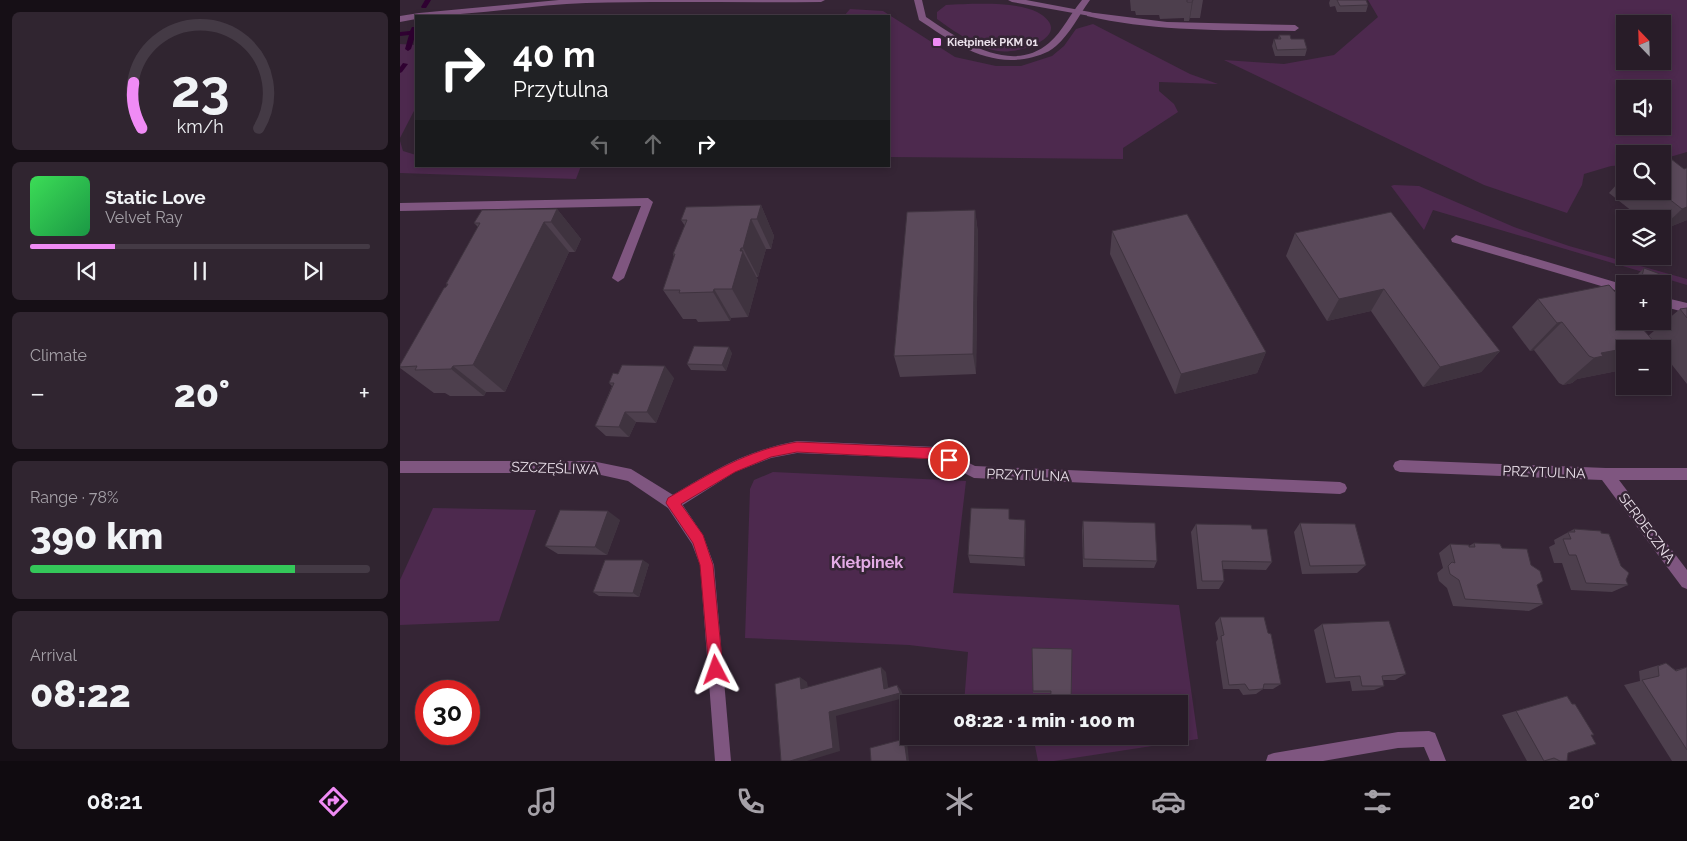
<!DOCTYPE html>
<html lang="en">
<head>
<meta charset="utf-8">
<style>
	:root { --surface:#281c28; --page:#302530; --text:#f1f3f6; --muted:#a5a1a8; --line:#443a45; --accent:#f08bf5 }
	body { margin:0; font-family:Raleway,sans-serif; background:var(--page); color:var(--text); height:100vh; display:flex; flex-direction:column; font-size:19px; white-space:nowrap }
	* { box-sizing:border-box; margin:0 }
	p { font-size:16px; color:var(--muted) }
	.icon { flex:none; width:28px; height:28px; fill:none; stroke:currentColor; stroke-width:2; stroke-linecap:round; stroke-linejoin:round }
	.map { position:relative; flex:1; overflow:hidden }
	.side { display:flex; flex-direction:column; gap:12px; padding:12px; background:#160f16; width:400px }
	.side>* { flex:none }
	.banner { position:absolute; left:15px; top:15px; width:475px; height:152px; border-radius:0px; box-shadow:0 2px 8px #0003,0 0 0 1px var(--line); background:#202124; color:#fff; overflow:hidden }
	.needle { width:32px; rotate:337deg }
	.controls { position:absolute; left:1216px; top:15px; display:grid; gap:10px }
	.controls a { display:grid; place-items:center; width:55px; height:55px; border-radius:0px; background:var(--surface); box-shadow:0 2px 8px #0003,0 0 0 1px var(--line); font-size:25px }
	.speed { position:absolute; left:15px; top:680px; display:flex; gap:10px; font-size:25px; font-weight:700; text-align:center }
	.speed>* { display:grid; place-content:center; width:65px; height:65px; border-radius:50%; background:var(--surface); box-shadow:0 2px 8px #0003,0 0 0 1px var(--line); line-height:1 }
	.speed .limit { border:8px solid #d22; background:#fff; color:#111 }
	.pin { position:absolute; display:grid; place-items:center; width:42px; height:42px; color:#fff; margin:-21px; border:2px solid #fff; border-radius:50%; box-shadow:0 1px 5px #0007 }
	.me { position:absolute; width:55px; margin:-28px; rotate:356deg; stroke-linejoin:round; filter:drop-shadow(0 0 4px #0008) }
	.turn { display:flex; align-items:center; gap:18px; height:105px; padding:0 15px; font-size:22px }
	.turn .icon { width:65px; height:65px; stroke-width:2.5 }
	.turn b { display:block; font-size:35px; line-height:42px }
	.lanes { display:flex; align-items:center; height:48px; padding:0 15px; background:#0003; justify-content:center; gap:25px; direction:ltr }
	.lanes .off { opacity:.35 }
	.big { font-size:38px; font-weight:800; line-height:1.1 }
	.side .widget { flex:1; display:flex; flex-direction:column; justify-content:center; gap:8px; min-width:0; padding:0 18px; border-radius:8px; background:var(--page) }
	.side .dial { align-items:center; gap:0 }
	.dial svg { height:130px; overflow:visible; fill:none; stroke:var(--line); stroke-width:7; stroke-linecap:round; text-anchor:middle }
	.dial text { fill:var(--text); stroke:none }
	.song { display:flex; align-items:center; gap:15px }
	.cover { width:60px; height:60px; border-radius:8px; background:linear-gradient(135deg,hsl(130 70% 55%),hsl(140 70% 35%)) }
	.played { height:5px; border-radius:2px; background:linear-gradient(90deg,var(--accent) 25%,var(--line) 25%) }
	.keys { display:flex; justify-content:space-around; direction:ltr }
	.heat { display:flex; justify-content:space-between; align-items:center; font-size:28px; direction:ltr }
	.charge { height:8px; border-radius:4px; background:linear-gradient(90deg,#34c759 78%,var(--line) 0) }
	.trip { position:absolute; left:500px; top:695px; width:288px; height:50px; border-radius:0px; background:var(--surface); box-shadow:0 2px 8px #0003,0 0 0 1px var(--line); font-weight:800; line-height:50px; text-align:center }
	.tabs { display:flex; height:80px; justify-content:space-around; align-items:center; background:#100b10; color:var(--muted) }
	.tabs .icon { width:35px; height:35px }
	.tabs .selected { color:var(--accent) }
	.tabs b { font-size:22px; color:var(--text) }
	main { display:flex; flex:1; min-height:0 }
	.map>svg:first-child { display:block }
</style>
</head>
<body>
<main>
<section class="side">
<div class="widget dial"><svg viewBox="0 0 100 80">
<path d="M14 69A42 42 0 1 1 86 69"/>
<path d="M14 69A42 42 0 0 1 9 41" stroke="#f08bf5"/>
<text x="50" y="56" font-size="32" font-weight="700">23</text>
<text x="50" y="72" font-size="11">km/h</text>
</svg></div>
<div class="widget">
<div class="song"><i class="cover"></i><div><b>Static Love</b><p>Velvet Ray</p></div></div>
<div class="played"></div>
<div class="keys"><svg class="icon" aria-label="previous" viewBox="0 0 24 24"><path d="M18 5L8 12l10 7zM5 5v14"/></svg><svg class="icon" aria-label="pause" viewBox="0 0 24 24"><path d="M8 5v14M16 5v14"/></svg><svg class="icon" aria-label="next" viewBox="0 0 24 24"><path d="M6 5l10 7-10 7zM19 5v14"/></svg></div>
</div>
<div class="widget"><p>Climate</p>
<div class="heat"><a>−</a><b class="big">20°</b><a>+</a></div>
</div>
<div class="widget"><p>Range · 78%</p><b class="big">390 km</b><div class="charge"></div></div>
<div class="widget"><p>Arrival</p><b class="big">08:22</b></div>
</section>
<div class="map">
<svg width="1287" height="761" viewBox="0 0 1287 761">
	<rect width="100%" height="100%" fill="#352535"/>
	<g fill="#4d294e" fill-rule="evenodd">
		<path d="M968,0H1287V152L1263,159L1262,154H1225V165L1211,166L1184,174L1182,185L1167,213L1084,185L824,60L884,64L934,55L978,17ZM1225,24H1262V61H1225ZM1225,89H1262V126H1225Z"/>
		<path d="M546,5C570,4 616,1 637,12C677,34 621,55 598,51C577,48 554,31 537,19V12Z"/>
		<polygon points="450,9 483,11 555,57 596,66 621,66 652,56 664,46 676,29 693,24 790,74 818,84 759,82 759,91 774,104 778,112 723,148 723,159 489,157 489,16 444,16"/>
		<polygon points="0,44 16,45 16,107 0,138"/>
		<polygon points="0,141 3,151 16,155 16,166 181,166 176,179 0,173"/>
		<polygon points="994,185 1019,186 1114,227 1169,246 1287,279 1287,285 1033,210 1024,230 991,186"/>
		<polygon points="373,472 566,481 553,593 779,605 798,739 654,761 638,761 633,736 779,736 779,704 564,704 568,652 509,645 345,638 350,489 354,480"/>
		<polygon points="33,508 136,510 99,621 0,625 0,580"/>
	</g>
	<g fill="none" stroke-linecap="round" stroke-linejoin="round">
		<g fill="#2f0131" fill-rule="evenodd">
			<polygon points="25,0 31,0 26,8 22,8 21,7"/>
			<polygon points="12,27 16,27 16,33 11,49 8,51 5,49 9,35 0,36 0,32 10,31"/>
			<polygon points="3,63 8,64 2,72 0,73 0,67"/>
		</g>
		<g fill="#7f5680" fill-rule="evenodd">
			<path d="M514,0H522L526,17C559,39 610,76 649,43C663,31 670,14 682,0H690C679,15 670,34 656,46C647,54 635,57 624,59C583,65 551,41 519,20Z"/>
			<path d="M687,12L767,22L895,25L899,28L895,31C826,30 755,32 687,16Z"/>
			<polygon points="248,198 253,202 224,278 218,282 212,278 241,206 0,211 0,203"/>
			<polygon points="1056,235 1225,285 1225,293 1052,242 1051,239"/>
			<polygon points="1262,297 1287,303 1287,313 1262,306"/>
			<path d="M397,441L537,447L575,466L940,482L945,484L947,488L945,492L940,494L574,478L536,459L397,453L371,458L335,472L278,508L273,509L268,508L266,503L268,498C313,471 344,451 397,441Z"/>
		</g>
		<g fill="#7f5680" fill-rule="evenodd">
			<path d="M159,0H425L421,2C343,3 264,1 186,3C129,5 73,16 16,16V19L0,22V16L19,13Z"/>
			<polygon points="608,0 626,0 690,12 694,14 690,16 612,2"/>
			<polygon points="1000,460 1206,468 1287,468 1287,480 1219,480 1287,570 1287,589 1282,587 1202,480 1000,472 995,470 993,466 995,462"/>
			<polygon points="0,461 192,461 231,469 278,498 303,535 314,565 331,761 315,761 300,565 292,544 268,508 228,481 192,473 0,473"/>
			<polygon points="1029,731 1035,733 1046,761 1030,761 1024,747 998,748 923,761 866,761 868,755 874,753 998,732"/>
		</g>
	</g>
	<g fill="#4d3f4d">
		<polygon points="730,0 803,0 800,18 790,18 789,21 784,21 784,18 760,19 759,15 736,15 735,11 731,11"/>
		<polygon points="930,0 966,0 968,5 966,12 937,12 935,6 930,7 929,3"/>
		<polygon points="879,35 891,39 907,49 905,56 875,56 872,46 874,39 878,39"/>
		<polygon points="1262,157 1287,220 1262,230 1262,219 1242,219 1209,193 1225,175 1225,191 1262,191"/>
		<polygon points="361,205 374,236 371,249 366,249 358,277 356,277 358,280 348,317 331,318 330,321 298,322 296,319 283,319 263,290 274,257 273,254 285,226 281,220"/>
		<polygon points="157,209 181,239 175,252 169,252 105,392 86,392 84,396 50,396 45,393 34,393 0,368 0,365 46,287 47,285 46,284 78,227 74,223"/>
		<polygon points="575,210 578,233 576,374 500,377 494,356"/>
		<polygon points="712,231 866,352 857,373 775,394 710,254"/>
		<polygon points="895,233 1100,351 1081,372 1023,387 971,311 927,321 886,256"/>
		<polygon points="1244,268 1259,282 1256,284 1240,284 1236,282 1237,275"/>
		<polygon points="1138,299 1225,321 1248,336 1280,309 1287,308 1287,384 1269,361 1265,362 1262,359 1262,349 1255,349 1252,345 1248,349 1225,349 1222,370 1177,379 1172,383 1163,385 1159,383 1134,350 1130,351 1112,327"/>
		<polygon points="332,353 326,371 291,370 287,364"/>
		<polygon points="274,378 256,423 236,422 229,437 206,436 195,426 212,386 209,383"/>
		<polygon points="610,519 625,520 625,566 570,563 568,555"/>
		<polygon points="220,520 207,555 158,554 145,546"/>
		<polygon points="683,521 757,561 754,568 683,567 682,530"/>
		<polygon points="900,523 966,565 957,573 902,574 894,532"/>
		<polygon points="796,524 852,529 872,562 866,570 822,569 824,581 819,589 797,589 791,532"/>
		<polygon points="1174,529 1201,533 1226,580 1228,585 1212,592 1171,590 1162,563 1154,563 1149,547 1155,544 1154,540"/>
		<polygon points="1074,543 1102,548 1137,585 1143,604 1129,611 1053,606 1047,588 1039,581 1037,573 1043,568 1039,553 1050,544 1069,546"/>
		<polygon points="249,564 239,597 199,596 193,592"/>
		<polygon points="820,617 868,633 881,684 873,689 863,689 856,694 843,695 839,689 823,689 816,642 818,639 815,623"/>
		<polygon points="922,624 1006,674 995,680 983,680 984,686 974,690 952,691 950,681 926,683 914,630"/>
		<polygon points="632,648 671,704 650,693 633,693"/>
		<polygon points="1266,663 1275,670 1287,667 1287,761 1272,761 1224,685 1240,681 1239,671"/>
		<polygon points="1167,696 1191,735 1168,753 1167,761 1127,761 1102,715"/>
	</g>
	<g fill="#3f333f">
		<polygon points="793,0 790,18 789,21 792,2"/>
		<polygon points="361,205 374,236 371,249 357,219"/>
		<polygon points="1287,207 1287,220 1262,230 1262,228 1282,209"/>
		<polygon points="157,209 181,239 175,252 151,222"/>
		<polygon points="575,210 578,233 576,374 573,354"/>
		<polygon points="351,219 366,249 358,277 343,248"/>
		<polygon points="144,222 169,252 105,392 73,365"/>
		<polygon points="341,248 358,280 348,317 332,289"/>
		<polygon points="314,289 331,318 330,321 313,292"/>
		<polygon points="984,289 971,311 927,321 939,299"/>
		<polygon points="1162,322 1134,350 1130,351 1157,323"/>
		<polygon points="1255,343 1248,349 1225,349 1225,367 1222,370 1177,379 1172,383 1163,385 1194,358 1201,353"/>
		<polygon points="329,347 332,353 326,371 322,365"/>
		<polygon points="1100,351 1081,372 1023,387 1040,367"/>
		<polygon points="866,352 857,373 775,394 781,374"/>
		<polygon points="53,366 86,392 84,396 51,369"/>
		<polygon points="265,366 274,378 256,423 247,412"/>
		<polygon points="225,412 236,422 229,437 219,427"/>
		<polygon points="208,511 220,520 207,555 195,547"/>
		<polygon points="625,520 626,529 625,566 624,558"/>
		<polygon points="243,560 249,564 239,597 233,593"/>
		<polygon points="481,667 486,672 489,693 484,689"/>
		<polygon points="400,677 407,682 409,693 401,689"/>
		<polygon points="497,685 501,690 504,698 436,716 440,751 407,761 390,761 429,712"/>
		<polygon points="504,739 507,741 509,761 507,761"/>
	</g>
	<g fill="#5a495a" stroke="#3f333f">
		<polygon points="787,0 793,0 792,2 787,2"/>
		<polygon points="937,0 966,0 968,5 940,6"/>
		<polygon points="879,35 890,35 891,39 904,39 907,49 877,50 874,39 881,39"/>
		<polygon points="1266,155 1284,169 1287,168 1287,207 1282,209 1259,191 1262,191 1262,157"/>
		<polygon points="361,205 357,219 351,219 343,248 341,248 340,251 343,251 332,289 314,289 313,292 279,293 280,290 263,290 275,254 273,254 287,220 281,220 286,207"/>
		<polygon points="157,209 151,222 144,222 73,365 53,366 51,369 15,370 17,366 0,367 0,365 44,288 46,287 48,284 46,284 80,223 74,223 82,210"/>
		<polygon points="575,210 573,354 494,356 507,212"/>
		<polygon points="991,212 1100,351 1040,367 984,289 939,299 895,233"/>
		<polygon points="787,214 866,352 781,374 712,231"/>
		<polygon points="1244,268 1260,274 1259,282 1242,276"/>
		<polygon points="1209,285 1225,303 1225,321 1236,321 1255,343 1201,353 1203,356 1194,358 1189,356 1162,322 1157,323 1138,299"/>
		<polygon points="1287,308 1287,318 1280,309"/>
		<polygon points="294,346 329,347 322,365 287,364"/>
		<polygon points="222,365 265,366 247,412 225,412 219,427 195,426 214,383 209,383 213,373 218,374"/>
		<polygon points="571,508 609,509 609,519 625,520 624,558 568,555"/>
		<polygon points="160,510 208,511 195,547 145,546"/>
		<polygon points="683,521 755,523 757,561 684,559"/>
		<polygon points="900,523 955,524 966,565 910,566"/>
		<polygon points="796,524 851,525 852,529 867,529 872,562 822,561 824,581 802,581"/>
		<polygon points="1174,529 1201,531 1201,533 1209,534 1221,566 1229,573 1226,580 1228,585 1186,583 1176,555 1169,555 1163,539 1171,539 1168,532 1175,532"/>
		<polygon points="1074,543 1100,544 1102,548 1127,549 1131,565 1140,571 1143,581 1137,585 1143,604 1065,599 1059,580 1050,574 1048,566 1052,562 1055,563 1050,544 1069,545 1069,547 1075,547"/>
		<polygon points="205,560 243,560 233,593 193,592"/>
		<polygon points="820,617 864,617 868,633 871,634 881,684 864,684 863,689 849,690 845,684 829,685 821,636 824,635"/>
		<polygon points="989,621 1006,674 982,676 984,686 962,686 960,676 935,678 922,624"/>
		<polygon points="632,648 672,649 671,704 650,704 651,691 633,691"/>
		<polygon points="1266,663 1276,671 1287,667 1287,750 1242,680 1259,676 1258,666"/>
		<polygon points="481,667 484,689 497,685 500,693 429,712 433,748 390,761 381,761 375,684 400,677 401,689"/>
		<polygon points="1167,696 1172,704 1175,704 1194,735 1191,735 1196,744 1168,753 1167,761 1160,761 1154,758 1144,761 1116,711"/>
		<polygon points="504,739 507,761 471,761 470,748"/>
	</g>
	<path fill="#e11d48" stroke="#92132f" d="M397,442L537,448L554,456L555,460L549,465L536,459L397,452L371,457L335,472L281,504L303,535L313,565L323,670L321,675L316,677L311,675L309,670L300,565L293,543L266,503L268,498C311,473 347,450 397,442Z"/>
	<rect fill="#f08bf5" stroke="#352535" stroke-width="2" x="532" y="37" width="10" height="10" rx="2.5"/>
	<g text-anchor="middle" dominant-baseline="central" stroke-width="5" stroke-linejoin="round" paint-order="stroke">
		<g font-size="11" font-weight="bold" fill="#ebe1eb" stroke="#352535" text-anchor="start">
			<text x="547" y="42">Kiełpinek PKM 01</text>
		</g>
		<g font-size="14" fill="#ebe1eb" stroke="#352535">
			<text transform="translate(155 468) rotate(2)">SZCZĘŚLIWA</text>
			<text transform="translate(1144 472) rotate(2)">PRZYTULNA</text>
			<text transform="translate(628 475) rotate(2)">PRZYTULNA</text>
			<text transform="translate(1247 528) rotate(53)">SERDECZNA</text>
		</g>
		<g font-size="16" font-weight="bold" fill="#e3abe5" stroke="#352535">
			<text x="467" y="562">Kiełpinek</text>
		</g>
	</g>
</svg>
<div class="controls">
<a><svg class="needle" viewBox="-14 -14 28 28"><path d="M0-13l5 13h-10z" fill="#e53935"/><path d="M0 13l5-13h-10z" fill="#a5a1a8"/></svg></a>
<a><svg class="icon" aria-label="sound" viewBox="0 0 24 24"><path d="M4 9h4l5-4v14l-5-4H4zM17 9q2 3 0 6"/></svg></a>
<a><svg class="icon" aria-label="search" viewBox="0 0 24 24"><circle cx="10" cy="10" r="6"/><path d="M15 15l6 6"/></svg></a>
<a><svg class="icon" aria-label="layers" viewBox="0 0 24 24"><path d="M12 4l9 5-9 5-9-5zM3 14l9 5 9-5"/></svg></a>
<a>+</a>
<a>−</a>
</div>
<div class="speed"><div class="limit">30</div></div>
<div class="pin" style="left:549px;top:460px;background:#d93025"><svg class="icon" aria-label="arrive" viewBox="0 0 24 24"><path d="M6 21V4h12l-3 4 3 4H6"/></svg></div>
<svg class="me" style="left:316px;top:670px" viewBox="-20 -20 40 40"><path d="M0-17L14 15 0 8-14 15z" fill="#e11d48" stroke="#fff" stroke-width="4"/></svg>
<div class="trip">08:22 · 1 min · 100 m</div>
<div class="banner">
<div class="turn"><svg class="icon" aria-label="right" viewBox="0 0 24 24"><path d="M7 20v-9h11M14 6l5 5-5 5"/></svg><div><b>40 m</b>Przytulna</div></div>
<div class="lanes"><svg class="icon off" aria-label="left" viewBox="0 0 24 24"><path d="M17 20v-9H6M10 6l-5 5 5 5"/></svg><svg class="icon off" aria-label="ahead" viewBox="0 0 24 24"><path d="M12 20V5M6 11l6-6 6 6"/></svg><svg class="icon" aria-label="right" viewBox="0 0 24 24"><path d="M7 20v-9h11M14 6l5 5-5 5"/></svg></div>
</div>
</div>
</main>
<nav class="tabs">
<b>08:21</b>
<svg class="icon selected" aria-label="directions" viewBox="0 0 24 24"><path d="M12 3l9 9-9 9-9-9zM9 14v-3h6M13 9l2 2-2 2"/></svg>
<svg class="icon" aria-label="music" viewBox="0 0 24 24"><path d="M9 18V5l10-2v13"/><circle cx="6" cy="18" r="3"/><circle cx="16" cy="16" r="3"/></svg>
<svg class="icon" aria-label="phone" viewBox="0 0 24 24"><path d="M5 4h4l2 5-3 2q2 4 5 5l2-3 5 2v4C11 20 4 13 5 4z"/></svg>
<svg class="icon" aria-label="climate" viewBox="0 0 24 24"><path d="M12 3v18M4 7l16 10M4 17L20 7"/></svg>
<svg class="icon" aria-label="car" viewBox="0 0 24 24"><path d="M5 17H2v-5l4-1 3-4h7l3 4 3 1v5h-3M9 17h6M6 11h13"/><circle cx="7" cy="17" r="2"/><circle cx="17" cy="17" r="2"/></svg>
<svg class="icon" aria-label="filters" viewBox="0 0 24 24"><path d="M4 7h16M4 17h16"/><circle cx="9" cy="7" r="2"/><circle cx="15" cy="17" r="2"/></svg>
<b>20°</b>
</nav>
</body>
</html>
